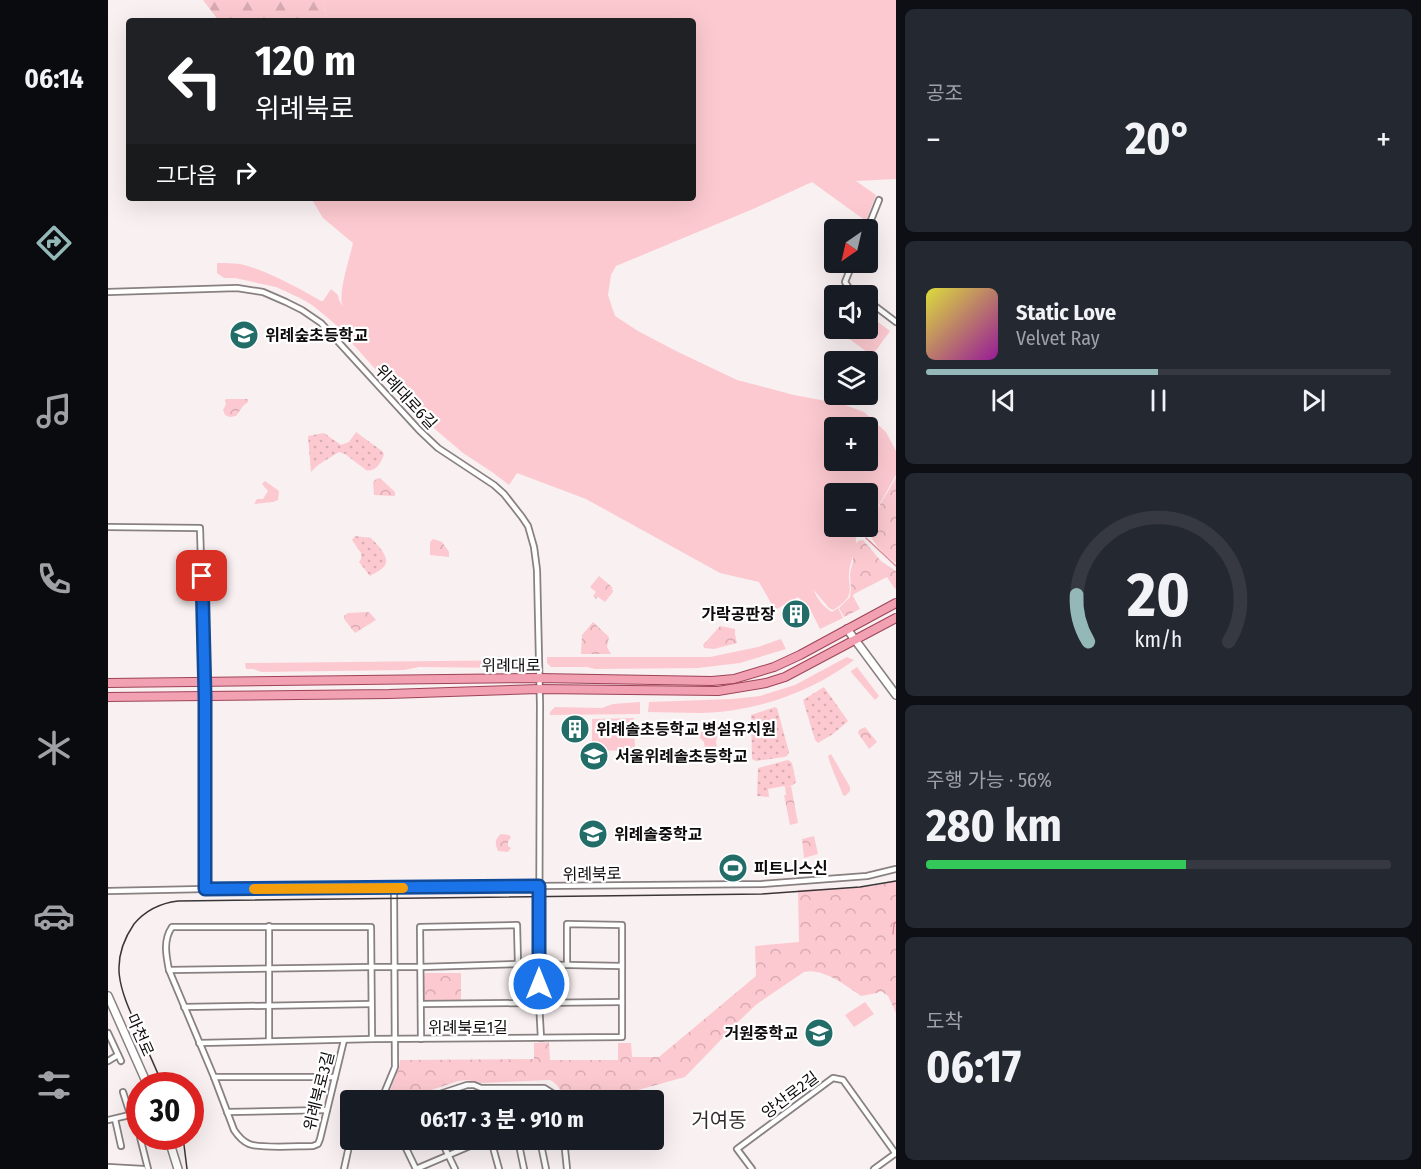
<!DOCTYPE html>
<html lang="ko">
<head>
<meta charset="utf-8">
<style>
	:root { --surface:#171b24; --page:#242831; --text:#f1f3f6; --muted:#9ea1a6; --line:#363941; --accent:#94b7b7 }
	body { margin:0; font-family:"Fira Sans Condensed","Noto Sans KR",sans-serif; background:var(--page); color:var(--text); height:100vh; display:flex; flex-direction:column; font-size:22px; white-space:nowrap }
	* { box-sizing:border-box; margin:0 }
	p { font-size:20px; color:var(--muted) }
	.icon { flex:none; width:33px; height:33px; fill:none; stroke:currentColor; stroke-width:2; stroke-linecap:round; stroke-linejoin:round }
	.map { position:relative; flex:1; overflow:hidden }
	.side { display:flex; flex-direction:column; gap:9px; padding:9px; background:#0d0f14; width:525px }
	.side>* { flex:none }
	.hud { position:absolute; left:18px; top:18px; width:570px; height:183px; border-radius:6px; box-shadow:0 6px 24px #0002; background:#202124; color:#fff; overflow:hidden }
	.needle { width:39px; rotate:214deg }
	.tools { position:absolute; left:716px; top:219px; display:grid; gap:12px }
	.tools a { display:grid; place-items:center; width:54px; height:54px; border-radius:6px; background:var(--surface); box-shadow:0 6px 24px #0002; font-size:30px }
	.speed { position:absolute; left:18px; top:1072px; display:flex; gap:12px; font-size:30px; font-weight:700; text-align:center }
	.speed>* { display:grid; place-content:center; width:78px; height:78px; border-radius:50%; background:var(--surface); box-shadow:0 6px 24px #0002; line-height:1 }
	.speed .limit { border:9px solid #d22; background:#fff; color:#111 }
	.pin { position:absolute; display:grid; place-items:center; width:51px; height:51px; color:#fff; margin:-26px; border-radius:12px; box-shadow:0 3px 9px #0006 }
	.me { position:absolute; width:66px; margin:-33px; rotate:0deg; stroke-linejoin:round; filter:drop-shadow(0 0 4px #0008) }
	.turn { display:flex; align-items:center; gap:21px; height:126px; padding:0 30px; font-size:27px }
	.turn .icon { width:78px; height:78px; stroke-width:2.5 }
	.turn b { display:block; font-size:42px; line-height:51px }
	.then { display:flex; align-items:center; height:57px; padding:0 30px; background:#0003; gap:12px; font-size:22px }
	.big { font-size:45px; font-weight:700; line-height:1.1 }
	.side .card { flex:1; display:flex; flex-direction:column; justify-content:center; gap:9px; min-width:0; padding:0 21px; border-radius:9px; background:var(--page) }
	.side .dial { align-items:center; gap:0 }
	.dial svg { height:156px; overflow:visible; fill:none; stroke:var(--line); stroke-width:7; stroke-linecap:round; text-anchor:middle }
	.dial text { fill:var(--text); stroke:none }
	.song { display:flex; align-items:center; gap:18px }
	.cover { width:72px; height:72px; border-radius:9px; background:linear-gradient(135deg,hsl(60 70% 55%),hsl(300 70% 35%)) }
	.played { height:6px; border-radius:3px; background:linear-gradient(90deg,var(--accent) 50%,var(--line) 50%) }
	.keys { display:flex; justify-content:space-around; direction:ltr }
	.heat { display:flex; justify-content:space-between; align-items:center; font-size:33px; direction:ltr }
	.charge { height:9px; border-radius:4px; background:linear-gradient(90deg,#34c759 56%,var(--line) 0) }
	.trip { position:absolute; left:232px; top:1090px; width:324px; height:60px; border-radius:6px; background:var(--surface); box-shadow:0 6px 24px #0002; font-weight:700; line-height:60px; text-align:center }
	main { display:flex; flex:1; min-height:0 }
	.menu { display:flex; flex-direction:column; width:108px; justify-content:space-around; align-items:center; background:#090b0e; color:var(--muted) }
	.menu .icon { width:42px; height:42px }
	.menu .on { color:var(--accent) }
	.menu b { font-size:27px; color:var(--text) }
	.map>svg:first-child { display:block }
</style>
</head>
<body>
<main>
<nav class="menu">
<b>06:14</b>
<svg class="icon on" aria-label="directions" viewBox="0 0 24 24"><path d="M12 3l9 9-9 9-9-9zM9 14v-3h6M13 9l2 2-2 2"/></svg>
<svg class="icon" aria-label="music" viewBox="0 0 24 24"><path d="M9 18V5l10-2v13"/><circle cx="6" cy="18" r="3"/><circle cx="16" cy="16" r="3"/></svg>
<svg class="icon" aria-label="phone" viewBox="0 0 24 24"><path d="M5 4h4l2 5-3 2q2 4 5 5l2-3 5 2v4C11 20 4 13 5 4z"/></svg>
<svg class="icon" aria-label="climate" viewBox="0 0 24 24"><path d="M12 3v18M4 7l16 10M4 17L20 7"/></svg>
<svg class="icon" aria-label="car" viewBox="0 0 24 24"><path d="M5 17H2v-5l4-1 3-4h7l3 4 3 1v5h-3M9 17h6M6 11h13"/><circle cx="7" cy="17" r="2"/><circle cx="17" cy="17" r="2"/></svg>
<svg class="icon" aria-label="filters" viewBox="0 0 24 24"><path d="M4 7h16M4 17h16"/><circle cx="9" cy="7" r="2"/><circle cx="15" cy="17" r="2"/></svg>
</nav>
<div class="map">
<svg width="788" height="1169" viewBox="0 0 788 1169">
	<defs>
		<pattern id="forest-firs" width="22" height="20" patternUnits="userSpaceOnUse" patternTransform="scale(1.5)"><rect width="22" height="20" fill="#fcc9d0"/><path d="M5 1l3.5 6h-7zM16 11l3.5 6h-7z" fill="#d7abb1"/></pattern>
		<pattern id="park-crowns" width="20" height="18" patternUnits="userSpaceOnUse" patternTransform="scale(1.5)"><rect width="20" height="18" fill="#fcc9d0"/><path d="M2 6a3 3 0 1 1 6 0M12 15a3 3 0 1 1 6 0" fill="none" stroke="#d7abb1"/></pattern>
		<pattern id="garden-dots" width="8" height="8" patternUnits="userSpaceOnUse" patternTransform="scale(1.5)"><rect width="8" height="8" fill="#fcc9d0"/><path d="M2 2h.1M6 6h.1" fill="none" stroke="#d7abb1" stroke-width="1.8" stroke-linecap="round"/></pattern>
	</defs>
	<rect width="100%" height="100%" fill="#f9f0f1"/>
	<g fill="#fcc9d0" fill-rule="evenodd">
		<path d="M215,0H788V179L748,181L768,195L758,221L704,182L645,209L508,266L503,275L500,295L507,316L530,331L568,351L629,380L686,395L734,404L756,412L778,432L788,451V475L759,526L760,530L757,534H747C751,547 742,559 741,573C740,581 744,590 740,597C736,603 731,606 725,610L721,608L705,589C709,598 715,607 724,612L730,608L735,618L712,629L703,611L690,597L667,610L651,582L612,573L478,499L409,473L401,485L384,472L355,453L314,418L286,390L226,323L204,305L192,298L168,287L127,278H116L109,273V263C116,263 125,263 132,264C158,270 190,288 213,301H215L223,289L230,295L231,300L235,307C229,294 242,258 245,243L215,218L203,198H585V21H224L217,14ZM726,428H759V460H726ZM726,494H759V526H726Z"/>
		<polygon points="759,314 782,331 766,353 762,354 733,333 736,329 759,328"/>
		<polygon points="157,481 171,491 170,500 165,502 146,504 149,499 155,499 160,491 154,484"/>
		<polygon points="673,639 678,649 632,663 590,668 487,669 479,667 443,667 439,663 439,657 602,657 650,647"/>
		<path d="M739,657L746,660C702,693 647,712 591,713C574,713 557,712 540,712L541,702L624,699L652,696L687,685Z"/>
		<polygon points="421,660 413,668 311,667 296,670 154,672 145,669 138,669 137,663"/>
		<polygon points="749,667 771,696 767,700 743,672 743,671"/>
		<polygon points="532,702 532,714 442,715 442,712 447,707 494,708 505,704"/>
		<polygon points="526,718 527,750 484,751 484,719"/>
		<path d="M723,754L742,787V791L737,796L735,795C730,782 723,768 720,756Z"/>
		<polygon points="757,1002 766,1014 746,1027 737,1015"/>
	</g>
	<polygon fill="url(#forest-firs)" points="95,0 215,0 217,14 224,21 111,21"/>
	<g fill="url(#park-crowns)">
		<polygon points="118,399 140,399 140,402 135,406 128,416 122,417 117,415 115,410 118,404 117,401"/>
		<polygon points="272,478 287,492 287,496 266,495 265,482 268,479"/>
		<path d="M788,478V563C775,554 763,542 759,526Z"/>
		<polygon points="325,539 334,542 341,552 341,557 322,555 322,542"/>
		<polygon points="755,540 773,561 788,571 788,588 787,589 779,577 746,594 745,596 752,609 736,617 731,608 742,597 743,590 742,574 745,561 745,547 750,541"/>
		<polygon points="491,576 504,587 505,592 497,602 490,597 488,599 485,596 488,592 482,587"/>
		<polygon points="260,612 263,614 268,620 247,633 236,619 236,616 240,613"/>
		<polygon points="485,622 501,637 499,647 503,654 473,654 474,635"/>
		<polygon points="612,626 627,629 627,634 629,643 606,649 596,648 595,645"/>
		<path d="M598,727C603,727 607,731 609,736L608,742L609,748L606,753H602L597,750L596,742L592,738L591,734Z"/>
		<polygon points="757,727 769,742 761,749 750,733 751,730"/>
		<polygon points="683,786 690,823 682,825 676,795 678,795 677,787"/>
		<path d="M393,834L401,835L403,837L400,842V846L403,848L400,852L390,851C387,843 386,840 393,834Z"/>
		<polygon points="706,836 710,854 696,858 694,839"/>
		<path d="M788,880V1013L780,996L773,991L769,993L753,996C739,986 714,967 696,972L649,1004L631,1021L577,1077L490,1101H457C453,1092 451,1084 442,1080L373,1083L359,1080L350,1081L291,1101H281C280,1086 291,1077 292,1060L426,1059V1043L441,1042L442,1060H510V1043H523L524,1057H551L648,976L647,946L691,942L690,890L753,887L766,886Z"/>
		<polygon points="317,973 353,973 353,1001 319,1001 315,999 315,977"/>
	</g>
	<g fill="url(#garden-dots)">
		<path d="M248,432L274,451L276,454C274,462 267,473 258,470L237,454L231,452L210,465L203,472L200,436L216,433L233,445L241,442Z"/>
		<path d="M247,536L263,538C268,543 280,555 278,563C276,569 267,573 262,576L251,562L253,559V553L244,540Z"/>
		<polygon points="716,687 740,721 725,734 710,743 707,740 695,700"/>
		<polygon points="667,707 669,708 681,752 679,756 676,757 648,761 644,759 643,715"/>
		<polygon points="680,760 684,763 688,782 685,785 677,787 676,786 660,789 661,797 649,796 650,768"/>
	</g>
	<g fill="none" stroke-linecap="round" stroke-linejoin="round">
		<g stroke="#e38e9c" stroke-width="1.5">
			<polyline points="758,538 788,566"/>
			<polyline points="785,934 786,924 788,922"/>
		</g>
		<g stroke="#888081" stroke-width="8">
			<g id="minor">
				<polyline points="759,230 771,200"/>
				<polyline points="745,262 737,282 741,288 752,296"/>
				<polyline points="0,292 129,288 155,292 178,302 194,310 213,323 311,430 330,448 386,485 396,494 414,517 420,526 426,547 429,570 432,704 431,1002 433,1038"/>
				<polyline points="759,300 788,322"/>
				<polyline points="0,527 92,528 97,697 97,889"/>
				<polyline points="0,891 97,889 654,884 759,876 788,869"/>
				<polyline points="61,970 263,967 313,967 410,964 514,966"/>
				<polyline points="313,1004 514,1002"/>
				<polyline points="76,1007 263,1004"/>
				<polyline points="0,1033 13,1061"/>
				<polyline points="313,1039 312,927 409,925 410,964"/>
				<path d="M236,1040L212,1139L210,1144L205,1146C190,1146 153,1149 141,1144C134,1141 130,1136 126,1130L106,1077L61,970C58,955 55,940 64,927H263L264,1039"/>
				<polyline points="161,1041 161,926"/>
				<polyline points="91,1043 264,1039 514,1037 514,925 459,924 459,965"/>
				<polyline points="0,1061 10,1055"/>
				<polyline points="106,1077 227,1077"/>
				<polyline points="15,1092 22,1114"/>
				<polyline points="278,1101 277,1091 287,1067 286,888"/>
				<polyline points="311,1101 359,1085 366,1085 373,1088 436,1088 444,1093 449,1101"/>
				<polyline points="119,1112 219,1110"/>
				<polyline points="7,1119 13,1146"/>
				<polyline points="0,1120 26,1114 32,1134"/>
				<polyline points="32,1137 40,1169"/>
				<polyline points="294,1140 308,1169"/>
				<polyline points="333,1140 347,1169"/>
				<polyline points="383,1140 391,1169"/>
				<polyline points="410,1140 416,1169"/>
				<polyline points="432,1140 438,1169"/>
				<polyline points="456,1140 459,1169"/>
				<polyline points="0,1167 35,1169"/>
				<polyline points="236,1169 243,1137"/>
				<polyline points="308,1169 376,1140"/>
				<polyline points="644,1169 629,1149 725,1078 735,1080 788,1154"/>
				<polyline points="766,1169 788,1153"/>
			</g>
		</g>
		<g stroke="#888081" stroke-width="10">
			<g id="secondary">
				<polyline points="739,629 788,695"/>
				<polyline points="0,996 40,1086"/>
				<polyline points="60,1137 70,1169"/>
			</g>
		</g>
		<g stroke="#9d4457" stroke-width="10">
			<g id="primary">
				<polyline points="0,683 431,678 604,681 626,679 666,667 692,655 788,603"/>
				<polyline points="0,697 281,694 431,689 610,691 658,683 677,677 788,618"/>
			</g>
		</g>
		<use href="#minor" stroke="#fff" stroke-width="4.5"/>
		<use href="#secondary" stroke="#fff" stroke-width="7"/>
		<use href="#primary" stroke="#f2a1b3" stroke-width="8"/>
		<g stroke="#3a3637" stroke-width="1.5">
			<path d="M55,1086C47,1066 38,1047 29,1027C12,989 0,962 26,924C37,911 53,903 70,901L654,894L752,887L788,881"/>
			<polyline points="75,1137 79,1169"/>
		</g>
	</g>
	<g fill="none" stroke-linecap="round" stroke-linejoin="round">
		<g stroke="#114b97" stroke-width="15">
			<polyline id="route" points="94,576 97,697 97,889 431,886 431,984"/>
		</g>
		<use href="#route" stroke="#1a73e8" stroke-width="10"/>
		<polyline stroke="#f59e0b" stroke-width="10" points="146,889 295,888"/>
	</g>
	<defs>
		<g id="school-disc" transform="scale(1.5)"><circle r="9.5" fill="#236d69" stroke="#fff"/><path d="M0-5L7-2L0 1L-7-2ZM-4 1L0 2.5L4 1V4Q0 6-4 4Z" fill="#fff"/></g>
		<g id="building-disc" transform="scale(1.5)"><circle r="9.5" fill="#236d69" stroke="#fff"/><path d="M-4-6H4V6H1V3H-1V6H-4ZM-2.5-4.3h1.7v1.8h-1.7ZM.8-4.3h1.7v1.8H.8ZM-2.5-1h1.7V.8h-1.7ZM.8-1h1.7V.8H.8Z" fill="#fff"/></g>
		<g id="stadium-disc" transform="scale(1.5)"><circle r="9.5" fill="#236d69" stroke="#fff"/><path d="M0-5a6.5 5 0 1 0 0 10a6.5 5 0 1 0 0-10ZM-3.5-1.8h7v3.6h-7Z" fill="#fff"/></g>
	</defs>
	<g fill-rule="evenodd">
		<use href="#school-disc" x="136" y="335"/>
		<use href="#building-disc" x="688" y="614"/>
		<use href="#building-disc" x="467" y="729"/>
		<use href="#school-disc" x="486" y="756"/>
		<use href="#school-disc" x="485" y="834"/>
		<use href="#stadium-disc" x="625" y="868"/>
		<use href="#school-disc" x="711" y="1033"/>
	</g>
	<g text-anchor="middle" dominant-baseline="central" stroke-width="4.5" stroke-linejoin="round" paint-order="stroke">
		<g font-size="16" font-weight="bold" fill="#0e0b0c" stroke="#fff" text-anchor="start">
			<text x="157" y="335">위례숲초등학교</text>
			<text x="667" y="614" text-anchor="end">가락공판장</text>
			<text x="488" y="729">위례솔초등학교 병설유치원</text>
			<text x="507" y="756">서울위례솔초등학교</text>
			<text x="506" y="834">위례솔중학교</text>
			<text x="646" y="868">피트니스신</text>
			<text x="690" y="1033" text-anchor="end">거원중학교</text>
		</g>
		<g font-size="16" fill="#0e0b0c" stroke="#fff">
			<text transform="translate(298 397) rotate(47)">위례대로6길</text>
			<text x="403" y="665">위례대로</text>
			<text transform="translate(484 874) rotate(-1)">위례북로</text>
			<text x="360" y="1027">위례북로1길</text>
			<text transform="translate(32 1035) rotate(66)">마천로</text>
			<text transform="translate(211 1091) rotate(-76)">위례북로3길</text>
			<text transform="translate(682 1095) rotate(-37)">양산로2길</text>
		</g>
		<g font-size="20" fill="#342d2e" stroke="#fff">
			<text x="611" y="1120">거여동</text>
		</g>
	</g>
</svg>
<div class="tools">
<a><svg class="needle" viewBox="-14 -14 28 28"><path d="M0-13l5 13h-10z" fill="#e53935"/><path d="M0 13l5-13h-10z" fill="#9ea1a6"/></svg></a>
<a><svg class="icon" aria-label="sound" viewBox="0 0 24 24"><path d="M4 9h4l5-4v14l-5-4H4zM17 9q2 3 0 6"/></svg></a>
<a><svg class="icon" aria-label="layers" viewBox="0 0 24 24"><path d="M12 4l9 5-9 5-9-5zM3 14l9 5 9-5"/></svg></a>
<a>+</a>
<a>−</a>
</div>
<div class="speed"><div class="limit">30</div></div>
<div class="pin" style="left:94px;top:576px;background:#d93025"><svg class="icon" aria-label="arrive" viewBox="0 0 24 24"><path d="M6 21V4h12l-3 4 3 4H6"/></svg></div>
<svg class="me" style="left:431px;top:984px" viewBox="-20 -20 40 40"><circle r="17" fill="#1a73e8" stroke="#fff" stroke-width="3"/><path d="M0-11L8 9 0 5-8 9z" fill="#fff"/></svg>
<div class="trip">06:17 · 3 분 · 910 m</div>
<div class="hud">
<div class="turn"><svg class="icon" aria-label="left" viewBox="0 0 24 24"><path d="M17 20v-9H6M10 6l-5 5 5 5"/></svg><div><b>120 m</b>위례북로</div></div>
<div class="then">그다음<svg class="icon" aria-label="right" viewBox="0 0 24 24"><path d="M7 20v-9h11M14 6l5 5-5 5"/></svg></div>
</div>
</div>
<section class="side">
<div class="card"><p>공조</p>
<div class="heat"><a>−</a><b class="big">20°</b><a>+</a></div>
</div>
<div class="card">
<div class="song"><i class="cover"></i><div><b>Static Love</b><p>Velvet Ray</p></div></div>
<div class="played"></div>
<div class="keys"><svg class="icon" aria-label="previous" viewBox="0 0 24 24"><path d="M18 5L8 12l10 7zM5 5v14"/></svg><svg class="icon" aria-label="pause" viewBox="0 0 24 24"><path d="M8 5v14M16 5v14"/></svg><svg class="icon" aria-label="next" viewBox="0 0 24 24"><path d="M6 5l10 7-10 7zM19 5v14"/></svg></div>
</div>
<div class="card dial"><svg viewBox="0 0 100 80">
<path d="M14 69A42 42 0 1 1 86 69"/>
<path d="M14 69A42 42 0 0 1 8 45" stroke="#94b7b7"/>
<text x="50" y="56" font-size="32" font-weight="700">20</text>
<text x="50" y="72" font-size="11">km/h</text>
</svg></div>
<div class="card"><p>주행 가능 · 56%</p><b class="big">280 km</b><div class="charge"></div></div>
<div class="card"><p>도착</p><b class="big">06:17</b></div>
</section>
</main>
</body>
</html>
